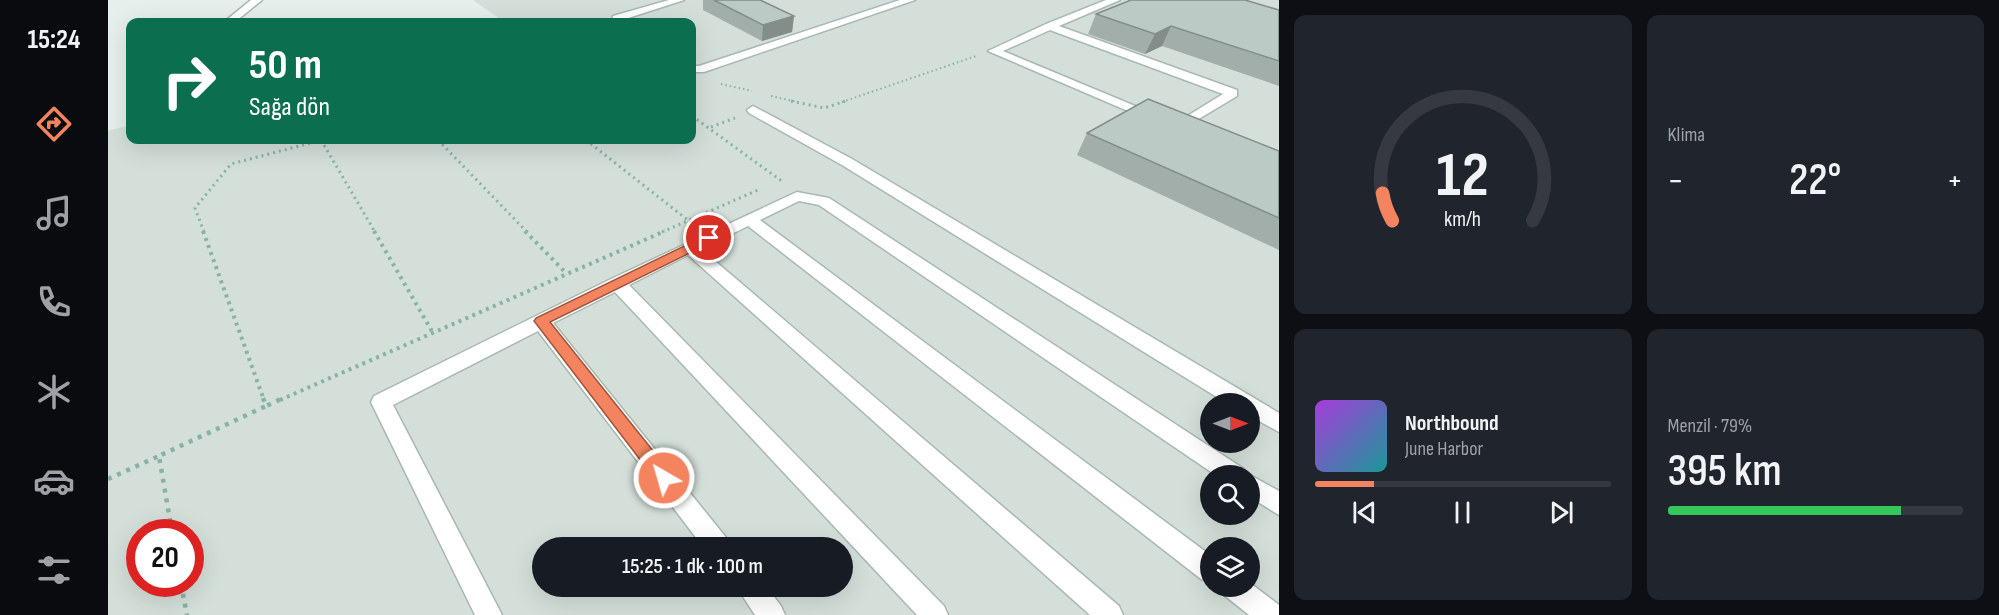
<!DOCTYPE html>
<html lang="tr">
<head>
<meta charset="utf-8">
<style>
	:root { --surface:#171b24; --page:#20242c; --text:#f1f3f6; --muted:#9ea1a6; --line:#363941; --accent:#f4845f }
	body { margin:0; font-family:"Sofia Sans Condensed",sans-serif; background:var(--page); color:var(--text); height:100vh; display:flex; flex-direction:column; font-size:22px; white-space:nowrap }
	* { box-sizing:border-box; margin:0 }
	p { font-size:20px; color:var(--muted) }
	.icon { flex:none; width:33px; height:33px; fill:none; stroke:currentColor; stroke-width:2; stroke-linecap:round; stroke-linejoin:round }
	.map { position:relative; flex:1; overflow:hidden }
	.panel { display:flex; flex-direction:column; gap:15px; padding:15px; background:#0d0f14; width:720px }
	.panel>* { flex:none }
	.hud { position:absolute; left:18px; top:18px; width:570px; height:126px; border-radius:12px; box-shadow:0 6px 24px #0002; background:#0b6e4f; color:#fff; overflow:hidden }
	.needle { width:39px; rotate:90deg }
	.fabs { position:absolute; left:1092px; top:393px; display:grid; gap:12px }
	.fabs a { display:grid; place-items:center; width:60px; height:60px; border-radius:50%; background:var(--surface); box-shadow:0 6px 24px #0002; font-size:30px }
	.speed { position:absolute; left:18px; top:519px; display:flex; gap:12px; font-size:30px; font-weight:700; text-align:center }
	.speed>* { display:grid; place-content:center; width:78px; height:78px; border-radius:50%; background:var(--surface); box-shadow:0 6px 24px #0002; line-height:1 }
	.speed .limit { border:9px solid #d22; background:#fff; color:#111 }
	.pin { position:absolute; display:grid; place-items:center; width:51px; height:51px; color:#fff; margin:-26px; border:3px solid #fff; border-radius:50%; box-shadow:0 2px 6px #0007 }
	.me { position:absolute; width:66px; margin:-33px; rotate:322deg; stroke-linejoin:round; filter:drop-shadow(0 0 4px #0008) }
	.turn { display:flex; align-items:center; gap:21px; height:126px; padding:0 24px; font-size:27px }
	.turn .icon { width:78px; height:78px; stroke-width:2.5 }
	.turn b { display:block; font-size:42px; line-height:51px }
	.big { font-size:45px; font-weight:600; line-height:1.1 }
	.panel .card { flex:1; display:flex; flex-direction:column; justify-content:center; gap:9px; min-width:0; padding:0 21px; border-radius:12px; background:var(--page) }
	.panel .dial { align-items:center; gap:0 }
	.dial svg { height:156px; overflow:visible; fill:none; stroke:var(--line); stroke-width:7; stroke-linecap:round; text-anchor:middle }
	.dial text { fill:var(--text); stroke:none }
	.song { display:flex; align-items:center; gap:18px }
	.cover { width:72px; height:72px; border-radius:9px; background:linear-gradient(135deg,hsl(280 70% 55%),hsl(180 70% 35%)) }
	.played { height:6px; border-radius:3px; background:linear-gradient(90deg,var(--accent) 20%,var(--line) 20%) }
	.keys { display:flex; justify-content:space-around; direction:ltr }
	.heat { display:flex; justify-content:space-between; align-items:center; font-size:33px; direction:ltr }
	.charge { height:9px; border-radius:4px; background:linear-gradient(90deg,#34c759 79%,var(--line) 0) }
	.panel .tiles { flex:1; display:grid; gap:15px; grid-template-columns:repeat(2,1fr) }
	.trip { position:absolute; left:424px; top:537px; width:321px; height:60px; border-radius:30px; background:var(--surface); box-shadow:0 6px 24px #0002; font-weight:600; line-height:60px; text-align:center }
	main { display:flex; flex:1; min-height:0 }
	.menu { display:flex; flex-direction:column; width:108px; justify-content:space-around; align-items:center; background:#090b0e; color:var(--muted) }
	.menu .icon { width:42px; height:42px }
	.menu .current { color:var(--accent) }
	.menu b { font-size:27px; color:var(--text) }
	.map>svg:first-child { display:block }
</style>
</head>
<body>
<main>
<nav class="menu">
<b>15:24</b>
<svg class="icon current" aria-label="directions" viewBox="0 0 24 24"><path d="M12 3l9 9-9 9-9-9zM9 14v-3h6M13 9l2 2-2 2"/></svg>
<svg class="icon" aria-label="music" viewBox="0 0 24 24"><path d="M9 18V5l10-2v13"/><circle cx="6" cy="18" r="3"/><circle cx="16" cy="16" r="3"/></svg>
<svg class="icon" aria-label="phone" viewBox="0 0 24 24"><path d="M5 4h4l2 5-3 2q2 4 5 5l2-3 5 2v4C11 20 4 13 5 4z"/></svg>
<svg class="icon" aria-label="climate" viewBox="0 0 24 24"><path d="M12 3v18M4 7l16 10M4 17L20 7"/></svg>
<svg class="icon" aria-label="car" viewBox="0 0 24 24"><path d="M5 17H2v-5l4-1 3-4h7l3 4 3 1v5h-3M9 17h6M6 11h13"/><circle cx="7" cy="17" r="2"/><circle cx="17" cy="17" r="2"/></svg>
<svg class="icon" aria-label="filters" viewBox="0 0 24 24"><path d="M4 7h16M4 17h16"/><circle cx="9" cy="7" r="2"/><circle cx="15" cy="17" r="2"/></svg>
</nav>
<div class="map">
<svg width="1171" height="615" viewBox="0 0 1171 615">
	<rect width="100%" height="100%" fill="#e6efeb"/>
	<path fill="#d4dfda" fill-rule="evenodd" d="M365,0H1171V615H0V131L22,125V140H584V22H396ZM1102,404H1142V442H1102ZM1102,476H1142V514H1102ZM32,532H82V584H32ZM435,548H735V586H435ZM1102,548H1142V586H1102Z"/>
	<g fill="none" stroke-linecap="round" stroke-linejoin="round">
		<g stroke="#a8b8b2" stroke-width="3">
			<g id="minor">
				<polygon points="143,0 154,0 127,22 116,22"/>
				<polygon points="561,0 576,0 514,20 514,22 504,22 505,16"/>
				<polygon points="792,0 807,0 596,72 584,72 584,66 591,66"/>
				<path d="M998,0H1012L951,26L1129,90V96L1069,132L880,51L938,24ZM942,30L1115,94L1068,123L895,51Z"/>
				<polygon points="645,106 744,159 1171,413 1171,432 1142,416 1142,404 1120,404 734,165 641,113 639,110"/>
				<polygon points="689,192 721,198 1136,469 1139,476 1109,476 711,205 691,201 652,220 1102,555 1102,582 1093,579 640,226 593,249 1011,606 1015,615 982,615 580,255 521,285 836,606 840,615 809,615 507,292 445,323 620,540 623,548 596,548 430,331 285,405 394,615 367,615 263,402 266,396 503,279"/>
				<polygon points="1142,475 1171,491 1171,515 1142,497"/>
				<polygon points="1142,583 1171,605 1171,615 1141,615 1116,595 1112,586 1142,586"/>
				<polygon points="628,586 658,586 673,606 677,615 647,615"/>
			</g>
		</g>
		<g stroke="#86b3a5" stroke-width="2" stroke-dasharray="1.5 3" stroke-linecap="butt">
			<polyline points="613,84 644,91"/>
			<polyline points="663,96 690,102"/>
			<polyline points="734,102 868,56"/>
		</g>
		<g stroke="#86b3a5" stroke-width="3" stroke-dasharray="2 4" stroke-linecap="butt">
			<polyline points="683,101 716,108 738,101"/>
			<polyline points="584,116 675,182"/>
			<polyline points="603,127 627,118"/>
			<polyline points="213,140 267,232"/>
			<polyline points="330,140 419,232"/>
			<polyline points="478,140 581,221"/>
			<polyline points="96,232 87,208 123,164 214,140"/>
			<polyline points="554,232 650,190"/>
		</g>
		<g stroke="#86b3a5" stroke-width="4" stroke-dasharray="3 4.5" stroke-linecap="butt">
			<polyline points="95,231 156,400"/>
			<polyline points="266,231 325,333"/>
			<polyline points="417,231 459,274"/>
			<polyline points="172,400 557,231"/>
		</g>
		<g stroke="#86b3a5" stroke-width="4.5" stroke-dasharray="4 6" stroke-linecap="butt">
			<polyline points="155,398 158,406 175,398"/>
			<polyline points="0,479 51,456"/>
			<polyline points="64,532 51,456 158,406"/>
			<polyline points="73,584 79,615"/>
		</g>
		<use href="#minor" fill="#fff" fill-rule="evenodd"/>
	</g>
	<g fill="#a1aea9">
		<polygon points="595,0 652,0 686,16 684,32 654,41 595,10"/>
		<polygon points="1171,10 1171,86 1054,46 1037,54 980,34 988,14"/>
		<polygon points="979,133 1171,151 1171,250 969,155"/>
	</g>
	<g fill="#838d89">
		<polygon points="686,16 684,32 654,41 655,25"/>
		<polygon points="1063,26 1054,46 1037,54 1047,34"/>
	</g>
	<g fill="#bbcac4" stroke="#838d89" stroke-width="1.5">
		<polygon points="606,0 652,0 686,16 655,25"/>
		<polygon points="1023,0 1137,0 1171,10 1171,61 1063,26 1047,34 988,14"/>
		<polygon points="1040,99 1171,151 1171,218 979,133"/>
	</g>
	<polygon fill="#f4845f" stroke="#9f563e" stroke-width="1.5" points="601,234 606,236 606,241 442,322 562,472 565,478 562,483 556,485 550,483 426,321 428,318"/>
</svg>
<div class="fabs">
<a><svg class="needle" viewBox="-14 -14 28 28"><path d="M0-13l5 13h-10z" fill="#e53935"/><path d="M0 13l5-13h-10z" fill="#9ea1a6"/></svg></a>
<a><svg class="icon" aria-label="search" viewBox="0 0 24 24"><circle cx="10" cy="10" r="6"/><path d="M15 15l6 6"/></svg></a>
<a><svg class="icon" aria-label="layers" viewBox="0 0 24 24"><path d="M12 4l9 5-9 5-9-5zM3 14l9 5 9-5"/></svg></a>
</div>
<div class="speed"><div class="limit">20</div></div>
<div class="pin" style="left:601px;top:238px;background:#d93025"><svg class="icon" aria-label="arrive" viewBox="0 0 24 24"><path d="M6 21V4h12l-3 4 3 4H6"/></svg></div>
<svg class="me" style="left:556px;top:478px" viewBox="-20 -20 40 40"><circle r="17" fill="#f4845f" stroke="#fff" stroke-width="3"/><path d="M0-11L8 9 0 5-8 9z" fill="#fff"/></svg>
<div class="trip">15:25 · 1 dk · 100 m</div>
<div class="hud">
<div class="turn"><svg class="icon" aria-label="right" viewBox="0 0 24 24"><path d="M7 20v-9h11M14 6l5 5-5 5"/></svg><div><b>50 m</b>Sağa dön</div></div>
</div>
</div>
<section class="panel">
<div class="tiles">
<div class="card dial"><svg viewBox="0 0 100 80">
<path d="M14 69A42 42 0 1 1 86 69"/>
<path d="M14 69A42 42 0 0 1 9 55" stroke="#f4845f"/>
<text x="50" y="56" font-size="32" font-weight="700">12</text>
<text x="50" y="72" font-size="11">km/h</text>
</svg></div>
<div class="card"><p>Klima</p>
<div class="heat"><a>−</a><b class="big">22°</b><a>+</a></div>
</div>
<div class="card">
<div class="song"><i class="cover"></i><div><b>Northbound</b><p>June Harbor</p></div></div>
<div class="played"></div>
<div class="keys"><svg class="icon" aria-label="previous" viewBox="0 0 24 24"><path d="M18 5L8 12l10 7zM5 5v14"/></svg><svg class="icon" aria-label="pause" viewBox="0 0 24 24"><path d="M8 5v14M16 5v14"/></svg><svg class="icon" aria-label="next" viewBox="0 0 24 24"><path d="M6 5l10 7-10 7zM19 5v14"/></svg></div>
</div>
<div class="card"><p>Menzil · 79%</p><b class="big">395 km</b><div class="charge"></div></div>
</div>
</section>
</main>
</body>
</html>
